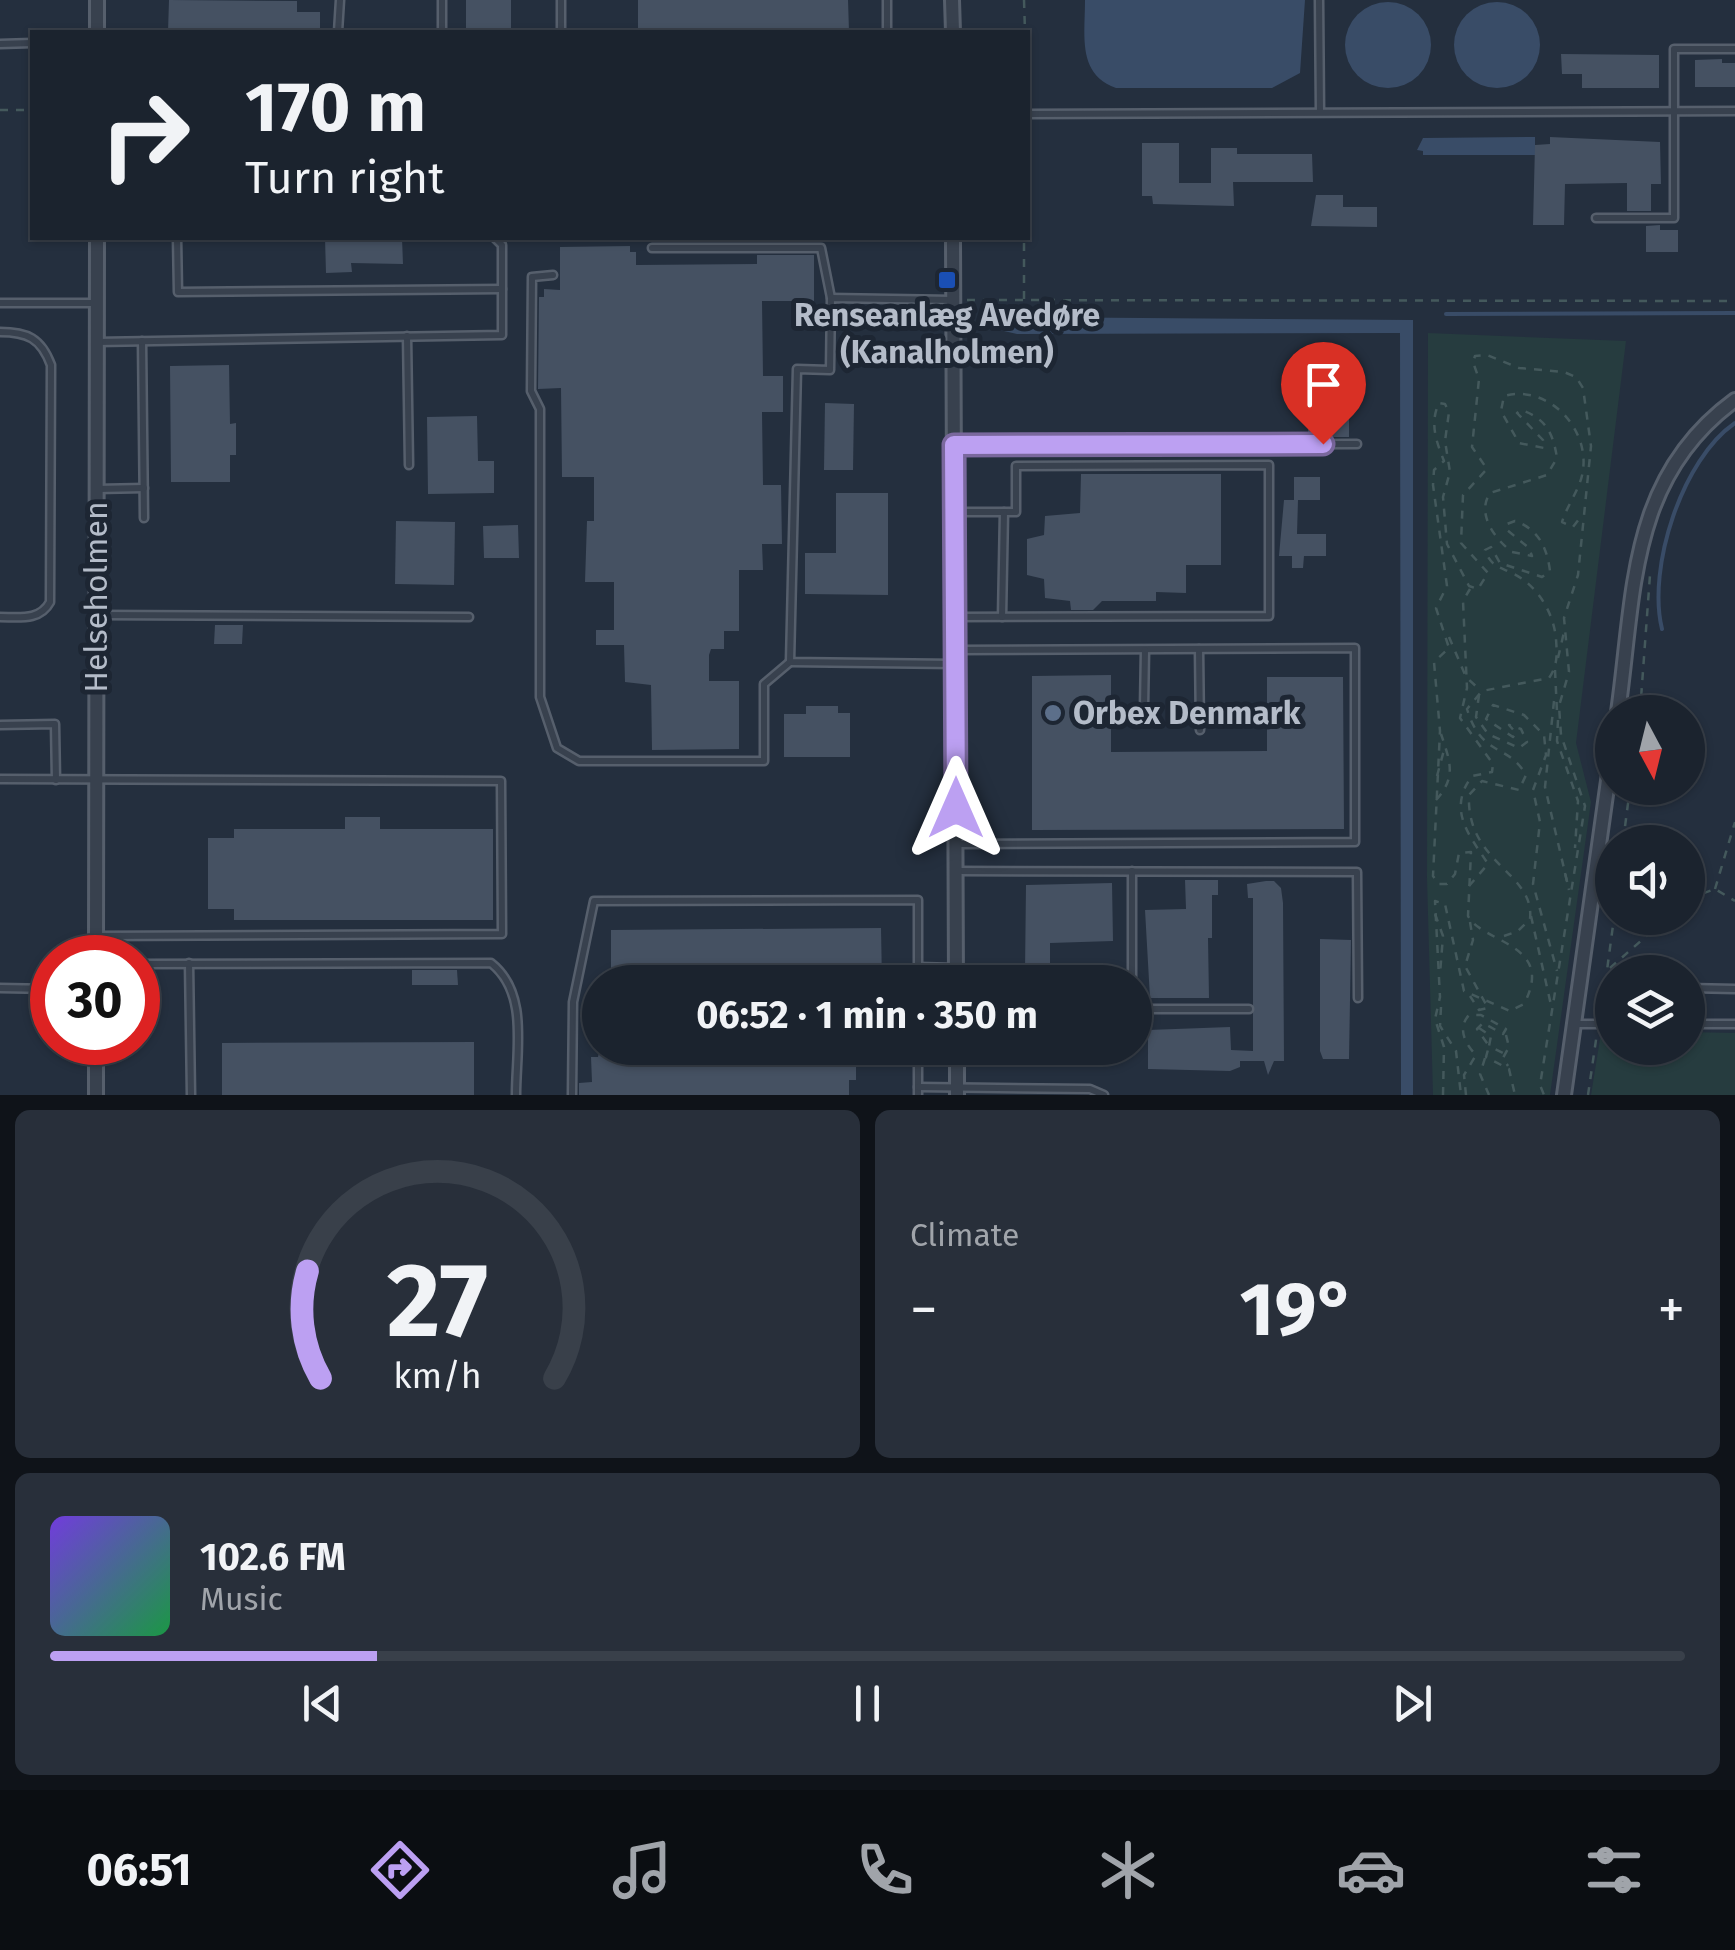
<!DOCTYPE html>
<html lang="en">
<head>
<meta charset="utf-8">
<style>
	:root { --surface:#1b232e; --page:#282f3a; --text:#f1f3f6; --muted:#a0a4aa; --line:#39404a; --accent:#bca0f2 }
	body { margin:0; font-family:"Fira Sans",sans-serif; background:var(--page); color:var(--text); height:100vh; display:flex; flex-direction:column; font-size:38px; white-space:nowrap }
	* { box-sizing:border-box; margin:0 }
	p { font-size:32px; color:var(--muted) }
	.icon { flex:none; width:55px; height:55px; fill:none; stroke:currentColor; stroke-width:2; stroke-linecap:round; stroke-linejoin:round }
	.map { position:relative; height:1095px; overflow:hidden }
	.side { display:flex; flex-direction:column; gap:15px; padding:15px; background:#0f1319; flex:1 }
	.side>* { flex:none }
	.top-card { position:absolute; left:30px; top:30px; width:1000px; height:210px; border-radius:0px; box-shadow:0 2px 8px #0004,0 0 0 2px var(--line); background:#1b232e; color:var(--text); overflow:hidden }
	.needle { width:65px; rotate:173deg }
	.fabs { position:absolute; left:1595px; top:695px; display:grid; gap:20px }
	.fabs a { display:grid; place-items:center; width:110px; height:110px; border-radius:50%; background:var(--surface); box-shadow:0 2px 8px #0004,0 0 0 2px var(--line); font-size:50px }
	.speed { position:absolute; left:30px; top:935px; display:flex; gap:20px; font-size:50px; font-weight:700; text-align:center }
	.speed>* { display:grid; place-content:center; width:130px; height:130px; border-radius:50%; background:var(--surface); box-shadow:0 2px 8px #0004,0 0 0 2px var(--line); line-height:1 }
	.speed .limit { border:15px solid #d22; background:#fff; color:#111 }
	.pin { position:absolute; display:grid; place-items:center; width:85px; height:85px; color:#fff; margin:-102px -42px; border-radius:50% 50% 50% 0; rotate:-45deg; box-shadow:0 0 10px #0007 }
	.pin .icon { rotate:45deg }
	.me { position:absolute; width:110px; margin:-55px; rotate:0deg; stroke-linejoin:round; filter:drop-shadow(0 0 8px #0008) }
	.turn { display:flex; align-items:center; gap:35px; height:210px; padding:0 50px; font-size:45px }
	.turn .icon { width:130px; height:130px; stroke-width:2.5 }
	.turn b { display:block; font-size:70px; line-height:85px }
	.big { font-size:75px; font-weight:700; line-height:1.1 }
	.side .widget { flex:1; display:flex; flex-direction:column; justify-content:center; gap:15px; min-width:0; padding:0 35px; border-radius:15px; background:var(--page) }
	.side .dial { align-items:center; gap:0 }
	.dial svg { height:260px; overflow:visible; fill:none; stroke:var(--line); stroke-width:7; stroke-linecap:round; text-anchor:middle }
	.dial text { fill:var(--text); stroke:none }
	.song { display:flex; align-items:center; gap:30px }
	.cover { width:120px; height:120px; border-radius:15px; background:linear-gradient(135deg,hsl(260 70% 55%),hsl(140 70% 35%)) }
	.played { height:10px; border-radius:5px; background:linear-gradient(90deg,var(--accent) 20%,var(--line) 20%) }
	.keys { display:flex; justify-content:space-around; direction:ltr }
	.heat { display:flex; justify-content:space-between; align-items:center; font-size:55px; direction:ltr }
	.side .tiles { flex:1; display:grid; gap:15px; grid-template-columns:1fr 1fr }
	.widget:last-child { grid-column:span 2 }
	.trip { position:absolute; left:582px; top:965px; width:570px; height:100px; border-radius:50px; background:var(--surface); box-shadow:0 2px 8px #0004,0 0 0 2px var(--line); font-weight:700; line-height:100px; text-align:center }
	.menu { display:flex; height:160px; justify-content:space-around; align-items:center; background:#0b0e12; color:var(--muted) }
	.menu .icon { width:70px; height:70px }
	.menu .current { color:var(--accent) }
	.menu b { font-size:45px; color:var(--text) }
	.map>svg:first-child { display:block }
</style>
</head>
<body>
<div class="map">
<svg width="1735" height="1095" viewBox="0 0 1735 1095">
	<rect width="100%" height="100%" fill="#242f3e"/>
	<g fill="#263c3f">
		<polygon points="1428,333 1626,341 1576,743 1591,802 1550,1095 1433,1095 1427,878"/>
		<polygon points="1606,1030 1612,1030 1612,1048 1688,1048 1688,1032 1735,1033 1735,1095 1591,1095 1600,1039"/>
	</g>
	<g fill="#394c67">
		<path d="M1085,0H1305L1300,73L1272,88H1116C1077,74 1085,36 1085,0Z"/>
		<circle cx="1497" cy="45" r="43"/>
		<circle cx="1388" cy="45" r="43"/>
		<polygon points="1535,137 1535,155 1423,155 1423,151 1417,150 1423,138"/>
		<polygon points="1002,317 1413,320 1413,1095 1401,1095 1400,333 1017,334 995,329"/>
	</g>
	<g fill="none" stroke-linecap="round" stroke-linejoin="round">
		<g stroke="#394c67" stroke-width="4">
			<polyline points="1446,314 1735,313"/>
			<path d="M1662,629C1647,568 1682,459 1735,423"/>
		</g>
	</g>
	<g fill="#455162">
		<polygon points="169,0 297,1 297,12 320,12 320,32 168,32"/>
		<rect x="466" y="0" width="45" height="32"/>
		<polygon points="638,0 848,0 849,32 638,32"/>
		<polygon points="1561,54 1659,55 1659,88 1582,88 1582,74 1562,74"/>
		<polygon points="1722,59 1722,63 1735,63 1735,87 1695,87 1695,60"/>
		<polygon points="1550,137 1660,142 1661,184 1651,184 1651,211 1627,211 1627,183 1565,184 1564,225 1533,225 1535,145 1550,144"/>
		<polygon points="1142,143 1179,143 1179,183 1211,183 1211,148 1237,148 1237,154 1312,154 1313,182 1233,182 1234,206 1153,204 1152,196 1142,196"/>
		<polygon points="1316,195 1343,195 1343,207 1377,207 1377,227 1311,226"/>
		<polygon points="1660,225 1660,230 1678,230 1678,252 1646,252 1646,226"/>
		<polygon points="325,238 402,238 403,264 351,263 352,272 326,273"/>
		<polygon points="630,246 630,252 636,252 636,265 757,264 757,255 814,255 814,301 762,301 763,376 783,376 783,412 762,412 763,485 781,485 782,544 762,544 763,570 739,570 739,631 724,631 724,649 711,649 709,655 709,681 739,681 739,749 652,750 651,685 625,682 624,645 596,645 596,630 614,630 614,582 585,582 587,521 594,521 594,477 562,477 561,388 538,389 539,297 544,297 544,289 560,290 560,247"/>
		<polygon points="229,365 230,424 236,423 236,455 230,455 230,482 171,482 170,366"/>
		<polygon points="825,403 854,404 853,470 824,470"/>
		<polygon points="1349,407 1349,437 1308,437 1308,408"/>
		<polygon points="477,416 478,461 494,461 494,493 428,494 427,417"/>
		<polygon points="1081,474 1221,474 1221,565 1186,565 1186,593 1156,592 1156,601 1102,601 1093,610 1071,610 1070,601 1045,598 1044,579 1027,575 1027,539 1044,535 1045,516 1080,513"/>
		<rect x="1294" y="477" width="26" height="23"/>
		<polygon points="836,493 888,493 888,595 805,594 805,553 836,553"/>
		<polygon points="1284,500 1298,500 1297,534 1326,534 1326,556 1304,556 1303,568 1292,568 1292,556 1279,556"/>
		<polygon points="396,521 455,522 454,585 395,584"/>
		<polygon points="518,525 519,558 484,558 483,526"/>
		<polygon points="215,625 243,625 242,644 214,644"/>
		<polygon points="1111,675 1111,752 1267,751 1267,677 1343,677 1344,829 1032,830 1032,676"/>
		<polygon points="806,706 838,706 838,713 850,713 850,757 784,757 784,714 806,714"/>
		<polygon points="345,817 380,817 380,829 493,829 493,920 234,920 234,909 208,909 208,838 234,838 234,829 345,829"/>
		<polygon points="1185,880 1218,880 1218,895 1212,895 1212,938 1208,938 1209,998 1150,998 1145,910 1186,909"/>
		<polygon points="1266,881 1274,881 1281,888 1283,903 1284,1061 1274,1061 1268,1075 1264,1061 1240,1061 1240,1067 1230,1071 1148,1069 1148,1030 1230,1027 1231,1050 1253,1051 1253,898 1248,898 1247,884"/>
		<polygon points="1112,883 1113,941 1050,943 1050,971 1025,972 1026,885"/>
		<polygon points="881,928 882,982 611,982 611,930"/>
		<polygon points="1320,939 1351,940 1349,1059 1323,1059 1320,1051"/>
		<polygon points="412,970 457,970 458,985 412,985"/>
		<polygon points="474,1042 474,1095 222,1095 222,1043"/>
		<polygon points="600,1048 856,1048 856,1080 849,1080 849,1095 579,1095 579,1083 592,1082 591,1057 598,1057"/>
	</g>
	<g fill="none" stroke-linecap="round" stroke-linejoin="round">
		<g stroke="#565f6c" stroke-width="11">
			<g id="service">
				<polyline points="561,0 561,32"/>
				<polyline points="887,0 887,32"/>
				<polyline points="1319,0 1320,112"/>
				<polyline points="338,32 340,0"/>
				<polyline points="442,32 442,0"/>
				<polyline points="0,44 32,43"/>
				<polyline points="1028,114 1735,111"/>
				<polyline points="1596,218 1674,218 1674,49 1735,49"/>
				<polyline points="177,238 178,292 502,289"/>
				<polyline points="652,248 821,248 831,298"/>
				<polyline points="553,275 532,277 531,391 540,409 540,697 557,748 579,761 764,761 764,684 790,662"/>
				<polyline points="952,300 831,298 830,370 797,369 790,662 954,664"/>
				<polyline points="0,303 95,303"/>
				<path d="M0,332C27,332 41,338 51,365L50,602C40,621 19,617 0,617"/>
				<polyline points="407,336 409,465"/>
				<polyline points="142,341 144,518"/>
				<polyline points="97,342 502,335 502,245 495,238"/>
				<polyline points="955,445 1357,444"/>
				<polyline points="97,489 144,488"/>
				<polyline points="956,512 1016,512 1016,466 1269,465 1269,616 956,617"/>
				<polyline points="96,615 469,617"/>
				<polyline points="1002,617 1004,512"/>
				<polyline points="1199,649 1200,730"/>
				<polyline points="955,650 1355,648 1355,842 957,844"/>
				<polyline points="1144,708 1145,650"/>
				<polyline points="0,725 55,724 56,780"/>
				<polyline points="0,779 501,781 502,934 96,936"/>
				<polyline points="956,871 1357,872 1358,998"/>
				<polyline points="189,963 191,1095"/>
				<path d="M138,964L491,963C529,993 516,1050 516,1095"/>
				<polyline points="918,967 956,968"/>
				<polyline points="1132,982 1132,871"/>
				<polyline points="0,988 52,989"/>
				<polyline points="1688,988 1735,989"/>
				<polyline points="1135,1009 1249,1009"/>
				<polyline points="1575,1024 1612,1024"/>
				<polyline points="1688,1024 1735,1024"/>
				<polyline points="918,1048 918,1095"/>
				<polyline points="918,1087 1090,1089 1104,1095"/>
				<polyline points="572,1095 573,1002 594,901 918,900 918,982"/>
			</g>
		</g>
		<g stroke="#565f6c" stroke-width="18">
			<g id="minor">
				<polyline points="952,0 953,32"/>
				<polyline points="97,32 97,0"/>
				<polyline points="953,238 956,982"/>
				<path d="M1618,712C1635,593 1628,478 1735,400"/>
				<polyline points="96,958 97,238"/>
				<polyline points="96,1042 96,1095"/>
				<polyline points="957,1048 957,1095"/>
				<polyline points="1564,1095 1612,752"/>
			</g>
		</g>
		<g stroke="#44595c" stroke-width="2.5" stroke-dasharray="8 8" stroke-linecap="butt">
			<polyline points="1024,0 1025,32"/>
			<polyline points="0,110 32,110"/>
			<polyline points="1024,299 1024,238"/>
			<polyline points="967,300 1735,301"/>
			<polyline points="1449,637 1466,677 1479,689"/>
			<polyline points="1558,658 1564,632"/>
			<polyline points="1555,670 1557,712"/>
			<polyline points="1479,695 1476,717 1488,734 1519,748 1527,742 1521,729 1509,725 1516,733 1513,737 1486,719 1493,705 1524,715 1544,735 1546,755 1533,790 1540,822 1533,884 1557,971"/>
			<polyline points="1554,701 1545,787 1569,890"/>
			<polyline points="1640,712 1650,575"/>
			<polyline points="1558,720 1557,741 1578,801 1575,848"/>
			<polyline points="1437,776 1444,750"/>
			<path d="M1436,800C1457,777 1450,761 1441,734"/>
			<polyline points="1623,842 1630,788"/>
			<polyline points="1565,873 1569,890"/>
			<path d="M1469,886L1488,864C1471,837 1446,811 1472,776L1492,772L1493,764L1460,718L1467,688L1463,601L1470,589"/>
			<polyline points="1715,889 1735,822"/>
			<polyline points="1688,899 1715,889 1735,901"/>
			<polyline points="1435,914 1443,936 1440,974"/>
			<polyline points="1531,916 1551,1005"/>
			<polyline points="1470,922 1473,940 1465,966 1488,1008 1479,1010 1470,996"/>
			<path d="M1504,936L1518,931L1530,919C1535,872 1466,864 1469,795L1482,781L1519,790L1526,775C1508,743 1482,758 1467,709L1482,691L1549,678C1558,665 1557,654 1556,639C1554,614 1538,586 1514,574C1500,567 1491,567 1485,550L1491,547L1500,563L1542,577L1550,571C1547,547 1538,529 1515,521L1507,524V530L1529,548L1532,556L1512,552C1495,539 1476,514 1490,493L1547,475L1557,458C1553,432 1545,418 1521,410L1517,413L1543,440L1544,448L1519,443L1501,411L1504,396C1547,384 1589,427 1583,470C1581,488 1567,505 1562,522L1573,527L1582,515"/>
			<polyline points="1610,968 1667,918"/>
			<polyline points="1441,1007 1440,1026 1456,1051 1461,1095"/>
			<polyline points="1601,1015 1614,918"/>
			<polyline points="1479,1028 1491,1036 1489,1046 1505,1054"/>
			<polyline points="1506,1035 1509,1047 1503,1058 1508,1066"/>
			<polyline points="1485,1058 1480,1074 1489,1095"/>
			<path d="M1443,1095L1444,1047L1435,1019L1440,997L1435,901L1445,904L1464,991L1510,1011L1524,1004C1556,943 1483,944 1468,916L1471,852L1459,853L1455,874L1447,884H1439L1433,876L1440,731L1434,662L1449,648L1436,608L1447,586L1433,485L1434,470L1444,461C1437,443 1429,424 1439,403L1445,404L1449,412L1445,441L1450,472L1443,497L1447,544L1469,586L1478,589L1488,573L1461,543L1463,495L1487,469L1472,447L1479,379L1473,362L1475,356L1487,355L1519,368L1564,372L1576,377L1583,388L1591,446L1578,575L1564,618L1569,672L1559,706L1561,735L1585,806L1540,1085L1544,1095"/>
			<path d="M1466,1095L1464,1075L1476,1055C1465,1044 1457,1028 1469,1015H1481L1506,1029L1503,1034L1483,1023L1477,1029L1489,1046L1486,1057L1509,1069L1515,1095"/>
			<polyline points="1588,1095 1597,1033"/>
		</g>
		<use href="#service" stroke="#38414e" stroke-width="6"/>
		<use href="#minor" stroke="#38414e" stroke-width="12"/>
	</g>
	<g fill="none" stroke-linecap="round" stroke-linejoin="round">
		<g stroke="#7a689d" stroke-width="25">
			<polyline id="route" points="956,808 954,445 1323,444"/>
		</g>
		<use href="#route" stroke="#bca0f2" stroke-width="18"/>
	</g>
	<rect fill="#1a4fb4" stroke="#1d2633" stroke-width="4" x="937" y="270" width="20" height="20" rx="5"/>
	<circle fill="#5c6f8a" stroke="#1d2633" stroke-width="4" cx="1053" cy="713" r="10"/>
	<g text-anchor="middle" dominant-baseline="central" stroke-width="10" stroke-linejoin="round" paint-order="stroke">
		<g font-size="32" font-weight="bold" fill="#b4bcc9" stroke="#1d2633">
			<text x="947" y="315">Renseanlæg Avedøre<tspan x="947" dy="37">(Kanalholmen)</tspan></text>
			<text x="1073" y="713" text-anchor="start">Orbex Denmark</text>
		</g>
		<g font-size="32" fill="#b4bcc9" stroke="#1d2633">
			<text transform="translate(96 597) rotate(-90)">Helseholmen</text>
		</g>
	</g>
</svg>
<div class="fabs">
<a><svg class="needle" viewBox="-14 -14 28 28"><path d="M0-13l5 13h-10z" fill="#e53935"/><path d="M0 13l5-13h-10z" fill="#a0a4aa"/></svg></a>
<a><svg class="icon" aria-label="sound" viewBox="0 0 24 24"><path d="M4 9h4l5-4v14l-5-4H4zM17 9q2 3 0 6"/></svg></a>
<a><svg class="icon" aria-label="layers" viewBox="0 0 24 24"><path d="M12 4l9 5-9 5-9-5zM3 14l9 5 9-5"/></svg></a>
</div>
<div class="speed"><div class="limit">30</div></div>
<div class="pin" style="left:1323px;top:444px;background:#d93025"><svg class="icon" aria-label="arrive" viewBox="0 0 24 24"><path d="M6 21V4h12l-3 4 3 4H6"/></svg></div>
<svg class="me" style="left:956px;top:808px" viewBox="-20 -20 40 40"><path d="M0-17L14 15 0 8-14 15z" fill="#bca0f2" stroke="#fff" stroke-width="4"/></svg>
<div class="trip">06:52 · 1 min · 350 m</div>
<div class="top-card">
<div class="turn"><svg class="icon" aria-label="right" viewBox="0 0 24 24"><path d="M7 20v-9h11M14 6l5 5-5 5"/></svg><div><b>170 m</b>Turn right</div></div>
</div>
</div>
<section class="side">
<div class="tiles">
<div class="widget dial"><svg viewBox="0 0 100 80">
<path d="M14 69A42 42 0 1 1 86 69"/>
<path d="M14 69A42 42 0 0 1 10 36" stroke="#bca0f2"/>
<text x="50" y="56" font-size="32" font-weight="700">27</text>
<text x="50" y="72" font-size="11">km/h</text>
</svg></div>
<div class="widget"><p>Climate</p>
<div class="heat"><a>−</a><b class="big">19°</b><a>+</a></div>
</div>
<div class="widget">
<div class="song"><i class="cover"></i><div><b>102.6 FM</b><p>Music</p></div></div>
<div class="played"></div>
<div class="keys"><svg class="icon" aria-label="previous" viewBox="0 0 24 24"><path d="M18 5L8 12l10 7zM5 5v14"/></svg><svg class="icon" aria-label="pause" viewBox="0 0 24 24"><path d="M8 5v14M16 5v14"/></svg><svg class="icon" aria-label="next" viewBox="0 0 24 24"><path d="M6 5l10 7-10 7zM19 5v14"/></svg></div>
</div>
</div>
</section>
<nav class="menu">
<b>06:51</b>
<svg class="icon current" aria-label="directions" viewBox="0 0 24 24"><path d="M12 3l9 9-9 9-9-9zM9 14v-3h6M13 9l2 2-2 2"/></svg>
<svg class="icon" aria-label="music" viewBox="0 0 24 24"><path d="M9 18V5l10-2v13"/><circle cx="6" cy="18" r="3"/><circle cx="16" cy="16" r="3"/></svg>
<svg class="icon" aria-label="phone" viewBox="0 0 24 24"><path d="M5 4h4l2 5-3 2q2 4 5 5l2-3 5 2v4C11 20 4 13 5 4z"/></svg>
<svg class="icon" aria-label="climate" viewBox="0 0 24 24"><path d="M12 3v18M4 7l16 10M4 17L20 7"/></svg>
<svg class="icon" aria-label="car" viewBox="0 0 24 24"><path d="M5 17H2v-5l4-1 3-4h7l3 4 3 1v5h-3M9 17h6M6 11h13"/><circle cx="7" cy="17" r="2"/><circle cx="17" cy="17" r="2"/></svg>
<svg class="icon" aria-label="filters" viewBox="0 0 24 24"><path d="M4 7h16M4 17h16"/><circle cx="9" cy="7" r="2"/><circle cx="15" cy="17" r="2"/></svg>
</nav>
</body>
</html>
